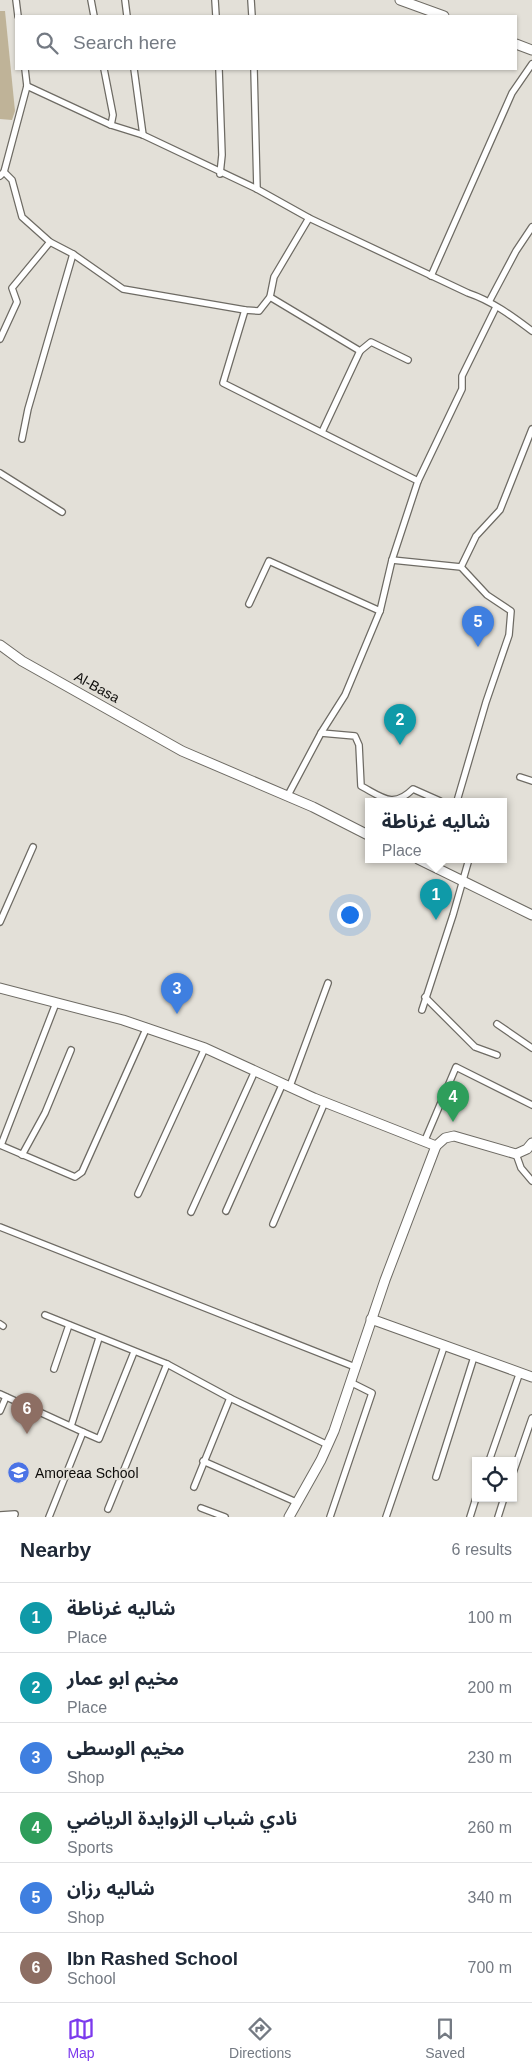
<!DOCTYPE html>
<meta charset="utf-8">
<style>
body{margin:0;font-family:Helvetica,"Noto Sans Arabic",sans-serif;background:#f6f6f7;color:#1f2937}
.controls{position:absolute;right:15px;bottom:15px;display:grid;overflow:hidden;border-radius:0px;box-shadow:0 1px 4px #0004}
.controls button{width:45px;height:45px;display:grid;place-items:center;padding:0;border:0;border-bottom:1px solid #e0e1e3;background:#fff;color:#1f2937;font:25px sans-serif}
.you{position:absolute;left:349px;top:914px;width:18px;height:18px;margin:-12px;border:4px solid #fff;border-radius:50%;background:#1a73e8;box-shadow:0 0 0 8px #1a73e833}
.badge{display:grid;place-items:center;width:32px;height:32px;border-radius:50%;background:#7c3aed;color:#fff;font-size:16px;font-weight:700}
.pin{position:absolute;translate:-50% -41px;filter:drop-shadow(0 1px 2px #0008)}
.pin::after{content:'';position:absolute;top:26px;width:18px;height:15px;background:inherit;clip-path:polygon(0 0,100% 0,50% 100%)}
.popup{position:absolute;left:365px;top:798px;width:142px;height:65px;box-sizing:border-box;display:grid;place-content:center;border-radius:0px;background:#fff;filter:drop-shadow(0 1px 4px #0005);font-size:16px;white-space:nowrap;color:#747a83}
.popup b{font-size:19px;color:#1f2937}
.popup::after{content:'';position:absolute;left:50%;top:100%;margin-left:-10px;border:10px solid transparent;border-top-color:#fff}
.list{margin:0;padding:0;list-style:none}
h2{display:flex;justify-content:space-between;align-items:center;height:65px;margin:0;padding:0 20px;font-size:21px}
h2 small{font-size:16px;font-weight:400;color:#747a83}
.list li{display:grid;grid-template-columns:32px 1fr auto;gap:15px;align-items:center;box-sizing:border-box;height:70px;padding:0 20px;border-top:1px solid #e0e1e3}
.list b{display:block;font-size:19px;white-space:nowrap}
.list p{margin:0;font-size:16px;white-space:nowrap;color:#747a83}
.list em{font-size:16px;font-style:normal;color:#747a83}
.icon{flex:none;width:28px;height:28px;fill:none;stroke:currentColor;stroke-width:2;stroke-linecap:round;stroke-linejoin:round}
.map{position:relative;flex:none;width:532px;height:1517px;overflow:hidden}
.search{position:absolute;background:#fff;box-shadow:0 1px 4px #0004;left:15px;right:15px;top:15px;height:55px;display:flex;align-items:center;gap:12px;box-sizing:border-box;padding:0 18px;border-radius:0px;color:#747a83;font-size:19px}
.sheet{height:485px;background:#fff}
nav{display:flex;justify-content:space-around;align-items:center;box-sizing:border-box;height:70px;border-top:1px solid #e0e1e3;background:#fff;font-size:14px;color:#747a83}
nav a{display:grid;justify-items:center;gap:2px}
nav .on{color:#7c3aed}
.map>svg:first-child{display:block}
</style>
<div class="map">
<svg width="532" height="1517" viewBox="0 0 532 1517">
<rect width="100%" height="100%" fill="#e3e0d8"/>
<!-- green -->
<path fill="#bfb398" d="M0,11H5L15,111L12,120L0,119Z"/>
<g fill="none" stroke-linecap="round" stroke-linejoin="round">
<defs>
<g id="street">
<path d="M16,0L18,16"/>
<path d="M91,0L94,16"/>
<path d="M125,0L127,16"/>
<path d="M215,0L216,16"/>
<path d="M251,0L252,16"/>
<path d="M104,69L113,115L111,125"/>
<path d="M134,69L143,135"/>
<path d="M219,69L222,155L220,174"/>
<path d="M254,69L257,189"/>
<path d="M27,86L111,125L143,135L257,189L309,218L468,293C492,301 512,316 532,331"/>
<path d="M4,172L12,180L22,217L50,242L73,254L123,289L245,310L259,311L270,297L274,277L309,218"/>
<path d="M0,176L4,172L27,86L25,69"/>
<path d="M431,276L512,93L532,64"/>
<path d="M270,297L360,351L371,342L408,360"/>
<path d="M490,300L516,251L532,227"/>
<path d="M245,310L223,383L418,481"/>
<path d="M0,339L17,302L12,288L50,242"/>
<path d="M322,432L360,351"/>
<path d="M22,439L28,409L73,254"/>
<path d="M0,473L62,512"/>
<path d="M392,560L461,567L487,595L511,611L509,635L486,702L457,801"/>
<path d="M461,567L476,536L500,510L532,429"/>
<path d="M249,604L269,561L380,611"/>
<path d="M321,733L355,736L359,745L361,786C382,797 393,809 413,789L440,801"/>
<path d="M520,777L532,781"/>
<path d="M287,797L321,733L345,695L380,611L392,560L418,481L462,389V376L496,307"/>
<path d="M0,922L33,847"/>
<path d="M425,997L475,1047L497,1055"/>
<path d="M422,1010L453,915L469,859"/>
<path d="M497,1024L532,1048"/>
<path d="M290,1086L328,983"/>
<path d="M425,1140L456,1067L532,1105"/>
<path d="M0,1145L75,1177L82,1172L147,1027"/>
<path d="M1,1145L56,1003"/>
<path d="M516,1154L521,1168L532,1181"/>
<path d="M22,1155L45,1113L71,1050"/>
<path d="M138,1194L205,1048"/>
<path d="M226,1211L283,1083"/>
<path d="M191,1212L255,1071"/>
<path d="M273,1224L325,1102"/>
<path d="M0,1227L355,1367"/>
<path d="M45,1315L167,1364L230,1398L328,1445"/>
<path d="M0,1324L3,1326"/>
<path d="M54,1369L69,1325"/>
<path d="M0,1394L83,1432"/>
<path d="M0,1411L6,1397"/>
<path d="M71,1426L99,1338"/>
<path d="M203,1461L296,1502"/>
<path d="M489,1461L520,1372"/>
<path d="M513,1473L532,1418"/>
<path d="M436,1477L474,1357"/>
<path d="M194,1487L230,1398"/>
<path d="M201,1508L225,1517"/>
<path d="M108,1509L167,1364"/>
<path d="M0,1515L15,1514L14,1517"/>
<path d="M49,1517L83,1432L99,1439L134,1352"/>
<path d="M330,1517L372,1393L350,1382"/>
<path d="M386,1517L444,1347"/>
<path d="M470,1517L476,1498"/>
<path d="M498,1517L504,1498"/>
</g>
<g id="secondary">
<path d="M400,0L444,16"/>
<path d="M516,44L532,50"/>
<path d="M0,645L22,661L182,751L313,807L368,835"/>
<path d="M418,859L532,915"/>
<path d="M0,988L123,1020L205,1048L314,1098L436,1146"/>
<path d="M371,1319L532,1377"/>
<path d="M289,1517L321,1460L334,1431L385,1280L436,1146L445,1138L454,1136L516,1154L527,1149L532,1143"/>
</g>
</defs>
<!-- street casing -->
<use href="#street" stroke="#6e6b64" stroke-width="8"/>
<!-- secondary casing -->
<use href="#secondary" stroke="#6e6b64" stroke-width="11"/>
<!-- street -->
<use href="#street" stroke="#fff" stroke-width="5.5"/>
<!-- secondary -->
<use href="#secondary" stroke="#fff" stroke-width="9"/>
</g>
<!-- icons -->
<defs>
<symbol id="school-disc" viewBox="-11 -11 22 22"><circle r="9.5" fill="#4a73e6" stroke="#e3e0d8"/><path d="M0-5L7-2L0 1L-7-2ZM-4 1L0 2.5L4 1V4Q0 6-4 4Z" fill="#fff"/></symbol>
</defs>
<g fill-rule="evenodd">
<use href="#school-disc" x="6" y="1460" width="25" height="25"/>
</g>
<g text-anchor="middle" stroke-width="4.5" stroke-linejoin="round" paint-order="stroke">
<!-- street labels -->
<g font-size="14" fill="#0d0c0a" stroke="#e3e0d8">
<text transform="translate(97 687) rotate(29)" y="5">Al-Basa</text>
</g>
<!-- poi labels -->
<g font-size="14" fill="#0d0c0a" stroke="#e3e0d8" text-anchor="start">
<text x="35" y="1478">Amoreaa School</text>
</g>
</g>
</svg>
<div class="controls">
<button><svg class="icon" aria-label="locate" viewBox="0 0 24 24"><circle cx="12" cy="12" r="6"/><path d="M12 2v4M12 18v4M2 12h4M18 12h4"/></svg></button>
</div>
<div class="you"></div>
<div class="pin badge" style="left:436px;top:920px;background:#0f9aa8">1</div>
<div class="popup"><b>شاليه غرناطة</b>Place</div>
<div class="pin badge" style="left:400px;top:745px;background:#0f9aa8">2</div>
<div class="pin badge" style="left:177px;top:1014px;background:#3f7fe0">3</div>
<div class="pin badge" style="left:453px;top:1122px;background:#2e9e5b">4</div>
<div class="pin badge" style="left:478px;top:647px;background:#3f7fe0">5</div>
<div class="pin badge" style="left:27px;top:1434px;background:#8d6e63">6</div>
<div class="search"><svg class="icon" aria-label="search" viewBox="0 0 24 24"><circle cx="10" cy="10" r="6"/><path d="M15 15l6 6"/></svg>Search here</div>
</div>
<section class="sheet">
<h2>Nearby<small>6 results</small></h2>
<ul class="list">
<li><span class="badge" style="background:#0f9aa8">1</span><div><b>شاليه غرناطة</b><p>Place</p></div><em>100 m</em></li>
<li><span class="badge" style="background:#0f9aa8">2</span><div><b>مخيم ابو عمار</b><p>Place</p></div><em>200 m</em></li>
<li><span class="badge" style="background:#3f7fe0">3</span><div><b>مخيم الوسطى</b><p>Shop</p></div><em>230 m</em></li>
<li><span class="badge" style="background:#2e9e5b">4</span><div><b>نادي شباب الزوايدة الرياضي</b><p>Sports</p></div><em>260 m</em></li>
<li><span class="badge" style="background:#3f7fe0">5</span><div><b>شاليه رزان</b><p>Shop</p></div><em>340 m</em></li>
<li><span class="badge" style="background:#8d6e63">6</span><div><b>Ibn Rashed School</b><p>School</p></div><em>700 m</em></li>
</ul>
</section>
<nav>
<a class="on"><svg class="icon" aria-label="map" viewBox="0 0 24 24"><path d="M3 6l6-2 6 2 6-2v14l-6 2-6-2-6 2zM9 4v14M15 6v14"/></svg>Map</a>
<a><svg class="icon" aria-label="directions" viewBox="0 0 24 24"><path d="M12 3l9 9-9 9-9-9zM9 14v-3h6M13 9l2 2-2 2"/></svg>Directions</a>
<a><svg class="icon" aria-label="saved" viewBox="0 0 24 24"><path d="M7 4h10v16l-5-4-5 4z"/></svg>Saved</a>
</nav>
